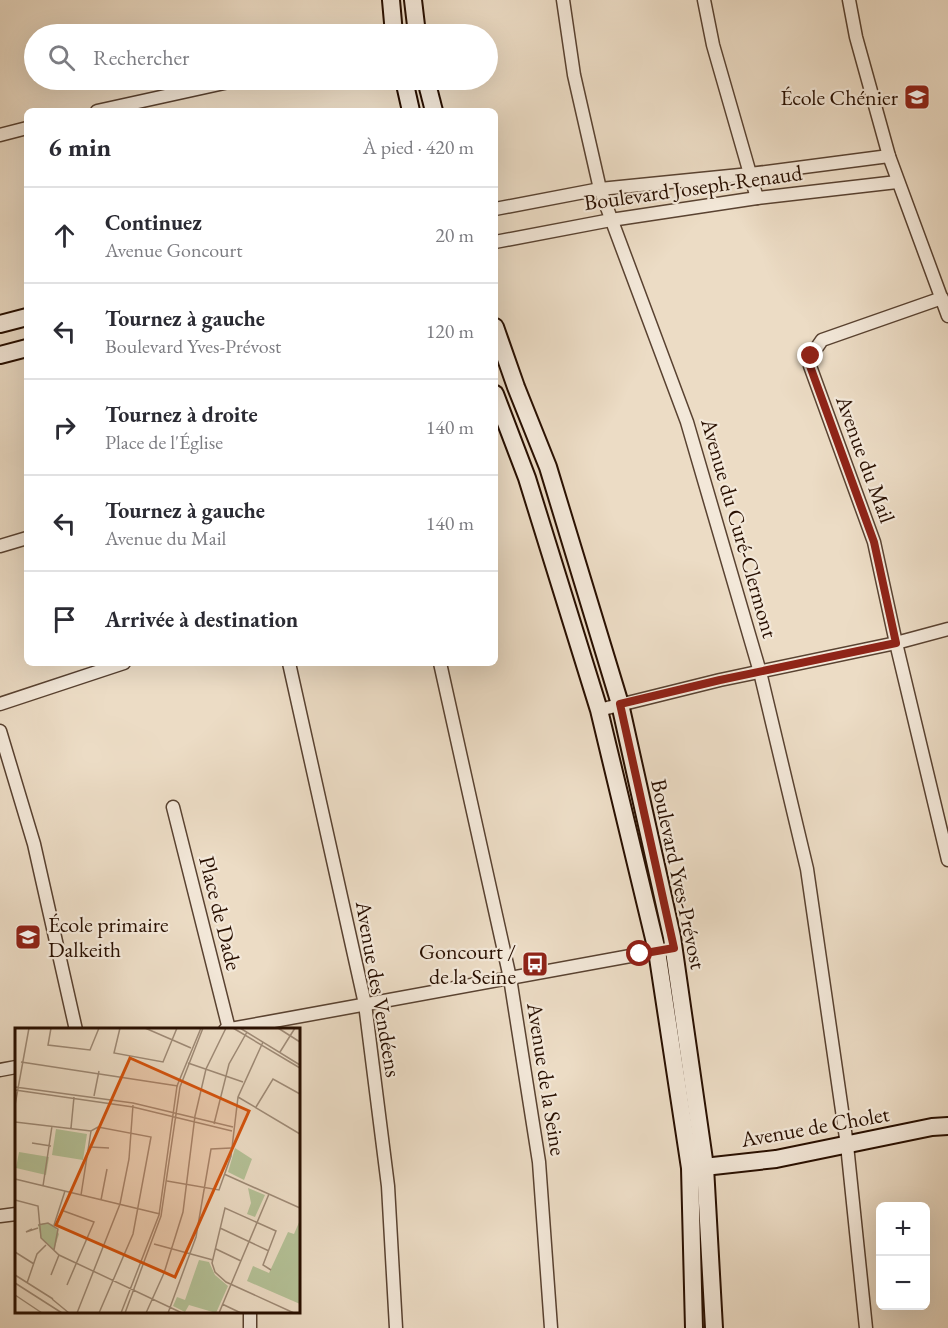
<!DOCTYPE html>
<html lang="fr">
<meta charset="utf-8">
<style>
body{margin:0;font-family:"EB Garamond",serif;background:#f2f2f3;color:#2b2b33}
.controls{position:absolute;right:18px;bottom:18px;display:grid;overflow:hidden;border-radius:9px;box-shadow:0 6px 24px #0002}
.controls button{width:54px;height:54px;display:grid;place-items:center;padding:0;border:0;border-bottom:2px solid #e1e1e2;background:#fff;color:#2b2b33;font:30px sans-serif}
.stop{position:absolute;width:18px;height:18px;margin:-14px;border:4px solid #8f2418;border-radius:50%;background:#fff}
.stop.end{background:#8f2418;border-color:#fff;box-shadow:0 2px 6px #0008}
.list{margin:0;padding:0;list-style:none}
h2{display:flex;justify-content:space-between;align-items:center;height:78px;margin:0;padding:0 24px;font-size:26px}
h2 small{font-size:20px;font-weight:400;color:#7c7c81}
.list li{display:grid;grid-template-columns:39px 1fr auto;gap:18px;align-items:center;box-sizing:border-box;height:96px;padding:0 24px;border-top:2px solid #e1e1e2}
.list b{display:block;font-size:22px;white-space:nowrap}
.list p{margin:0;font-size:20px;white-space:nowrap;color:#7c7c81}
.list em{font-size:20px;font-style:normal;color:#7c7c81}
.icon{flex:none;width:33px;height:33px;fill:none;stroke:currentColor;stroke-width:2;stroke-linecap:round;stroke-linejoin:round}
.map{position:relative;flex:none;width:948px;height:1328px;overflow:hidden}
.search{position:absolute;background:#fff;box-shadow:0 6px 24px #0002;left:24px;top:24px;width:474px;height:66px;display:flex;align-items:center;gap:15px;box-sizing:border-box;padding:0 21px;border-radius:33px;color:#7c7c81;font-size:22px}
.panel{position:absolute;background:#fff;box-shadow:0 6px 24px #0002;left:24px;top:108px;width:474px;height:558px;border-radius:9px}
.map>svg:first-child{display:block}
</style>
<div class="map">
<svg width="948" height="1328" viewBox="0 0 948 1328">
<rect width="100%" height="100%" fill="#ecdcc5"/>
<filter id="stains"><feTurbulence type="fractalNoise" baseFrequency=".00333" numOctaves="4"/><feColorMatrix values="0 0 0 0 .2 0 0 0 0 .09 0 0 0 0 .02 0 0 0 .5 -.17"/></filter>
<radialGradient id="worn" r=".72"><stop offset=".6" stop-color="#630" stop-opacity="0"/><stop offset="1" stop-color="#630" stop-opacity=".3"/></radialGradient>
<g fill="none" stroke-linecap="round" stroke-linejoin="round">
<defs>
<g id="street">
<path d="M563,0L574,75L600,189L687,422L760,672L807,869L847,1145L866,1328"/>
<path d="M704,0L713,45L757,198"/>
<path d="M849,0L856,37L889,156L948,316"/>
<path d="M97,111L238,80"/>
<path d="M0,135L27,128"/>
<path d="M495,209L600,189L750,174L889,156"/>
<path d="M495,242L611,220L757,198L897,182"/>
<path d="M942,298L822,340L811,356L810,366L874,542L896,643L948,860"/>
<path d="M0,546L27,538"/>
<path d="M289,663L365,1004L388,1186L396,1328"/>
<path d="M440,663L510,978L539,1162L551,1328"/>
<path d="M0,704L124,663"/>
<path d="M599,710L720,680L896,643L948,629"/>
<path d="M0,731L34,844L76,1030"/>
<path d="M173,807L229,1029"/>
<path d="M225,1030L674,948"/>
<path d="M0,1070L16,1067"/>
<path d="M0,1216L16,1214"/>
<path d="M250,1312V1328"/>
</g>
<g id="secondary">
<path d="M391,0L394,34"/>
<path d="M413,0L417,34"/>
<path d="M404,80L411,111"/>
<path d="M426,80L434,111"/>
<path d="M0,324L27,317"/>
<path d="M495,327L516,387L548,467L620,704L672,937L705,1167L714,1328"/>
<path d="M0,355L27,348"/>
<path d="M495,394L527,478L599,710L657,951L690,1168L694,1328"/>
<path d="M695,1168L776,1159L932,1127L948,1126"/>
</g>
</defs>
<!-- street casing -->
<use href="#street" stroke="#594231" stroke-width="15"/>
<!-- secondary casing -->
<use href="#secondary" stroke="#280f00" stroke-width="20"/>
<!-- street -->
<use href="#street" stroke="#f3e8d9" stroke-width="12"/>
<!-- secondary -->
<use href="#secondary" stroke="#f3e8d9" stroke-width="16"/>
</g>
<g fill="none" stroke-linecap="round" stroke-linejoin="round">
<!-- route -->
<path stroke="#8f2418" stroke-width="8" d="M640,954L674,948L620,704L720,680L896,643L874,542L810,366L811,356"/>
</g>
<!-- icons -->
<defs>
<symbol id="school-square" viewBox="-11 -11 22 22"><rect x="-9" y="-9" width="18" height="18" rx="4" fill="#8f2418" stroke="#f3e8d9"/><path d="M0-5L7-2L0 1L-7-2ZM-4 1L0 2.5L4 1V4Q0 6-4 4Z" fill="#fff"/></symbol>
<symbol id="bus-square" viewBox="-11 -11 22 22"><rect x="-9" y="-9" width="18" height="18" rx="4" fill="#8f2418" stroke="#f3e8d9"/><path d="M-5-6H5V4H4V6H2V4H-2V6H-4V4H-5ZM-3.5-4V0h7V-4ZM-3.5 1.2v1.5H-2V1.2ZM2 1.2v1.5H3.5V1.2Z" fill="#fff"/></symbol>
</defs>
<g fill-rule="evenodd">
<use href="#school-square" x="902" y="82" width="30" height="30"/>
<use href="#school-square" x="13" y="922" width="30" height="30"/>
<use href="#bus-square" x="520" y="949" width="30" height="30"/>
</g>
<g text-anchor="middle" stroke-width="4.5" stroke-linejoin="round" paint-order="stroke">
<!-- poi labels -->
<g font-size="22" fill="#280f00" stroke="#f3e8d9" text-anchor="end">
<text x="898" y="105">École Chénier</text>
<text x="48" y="932" text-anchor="start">École primaire<tspan x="48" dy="25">Dalkeith</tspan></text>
<text x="516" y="959">Goncourt /<tspan x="516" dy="25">de la Seine</tspan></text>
</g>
<!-- street labels -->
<g font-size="22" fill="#280f00" stroke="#f3e8d9">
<text transform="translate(693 187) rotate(-8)" y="8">Boulevard Joseph-Renaud</text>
<text transform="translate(866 459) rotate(70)" y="8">Avenue du Mail</text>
<text transform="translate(740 528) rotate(74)" y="8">Avenue du Curé-Clermont</text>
<text transform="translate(679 874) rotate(78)" y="8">Boulevard Yves-Prévost</text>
<text transform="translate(221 913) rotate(76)" y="8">Place de Dade</text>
<text transform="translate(379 989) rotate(80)" y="8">Avenue des Vendéens</text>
<text transform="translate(547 1079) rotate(81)" y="8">Avenue de la Seine</text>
<text transform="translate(815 1126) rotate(-10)" y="8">Avenue de Cholet</text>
</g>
</g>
<!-- overview -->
<g transform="translate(15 1028)">
<rect width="285" height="285" fill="#ecdcc5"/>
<path d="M41,101L72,106L68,132L37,127ZM220,120L237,131L229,152L213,144ZM4,124L34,129L31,147L1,140ZM233,160L250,167L240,189L232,186L236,175ZM285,192V276L232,253L238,238L254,245L273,204L279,206ZM29,195L39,197L44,206L39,222L26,210L23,197ZM184,232L194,234L200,247L213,258L201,285L174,277L170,284L158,278L162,269L170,272Z" fill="#b4c197"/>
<path fill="none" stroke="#9e8a76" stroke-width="1.5" d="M36,0L33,17L75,22L84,0M105,0L99,25L148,34L162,0M130,0L176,20M218,0L285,40M225,0L285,37M263,0L285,14M265,24L280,0M6,34L163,58M173,35L228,54M0,59L118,75L218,99M0,62L118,79L217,103M79,68L84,43M223,69L285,106M0,77L14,0M241,79L258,51L285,66M0,94L76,103L83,99L136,109L118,206L84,285M199,96L214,36L232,4M56,100L59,69M17,115L36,118M75,119L94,120M209,146L285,180M0,151L145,186M152,153L204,162L216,128L223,69L248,14M28,158L37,98M66,167L76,103M0,172L23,178L26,210L44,227L167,285M86,172L92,141M46,182L79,194L52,257M23,197L33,195L43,201L39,222M39,197L50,163M205,200L254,223M17,201L11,204L23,200M139,216L198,232M201,221L226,233M0,224L19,236M256,242L248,237L261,203L210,180L197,235L200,244L211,254L279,285M0,247L38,271M36,247L44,227M0,255L47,285M12,255L22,226L31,217M0,267L27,285M37,271L54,285M207,276L226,285M62,285L105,176L114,131L118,77M106,285L144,187L162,58L186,0M110,285L146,188L165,59L188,0M131,285L149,245L168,184L180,88L191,41L211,0M153,285L181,209L196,121L216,120M204,285L254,166"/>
<path fill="#d5520b" fill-opacity="0.15" stroke="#d5520b" stroke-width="3" d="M115,30L234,83L160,249L41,197Z"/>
<rect width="285" height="285" fill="none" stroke="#280f00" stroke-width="3"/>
</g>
<rect width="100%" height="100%" filter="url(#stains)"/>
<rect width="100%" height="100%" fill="url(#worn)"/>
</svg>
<div class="controls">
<button>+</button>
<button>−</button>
</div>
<div class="stop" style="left:640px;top:954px"></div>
<div class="stop end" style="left:811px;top:356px"></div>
<div class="search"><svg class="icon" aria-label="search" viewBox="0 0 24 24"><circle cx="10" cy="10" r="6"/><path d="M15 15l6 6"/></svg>Rechercher</div>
<section class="panel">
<h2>6 min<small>À pied · 420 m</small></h2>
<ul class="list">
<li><svg class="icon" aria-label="ahead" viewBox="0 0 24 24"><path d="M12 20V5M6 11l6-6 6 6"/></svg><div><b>Continuez</b><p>Avenue Goncourt</p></div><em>20 m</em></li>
<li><svg class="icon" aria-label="left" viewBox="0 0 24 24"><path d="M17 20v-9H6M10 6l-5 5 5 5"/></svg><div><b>Tournez à gauche</b><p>Boulevard Yves-Prévost</p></div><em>120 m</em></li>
<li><svg class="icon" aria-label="right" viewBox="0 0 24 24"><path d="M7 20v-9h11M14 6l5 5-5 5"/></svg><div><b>Tournez à droite</b><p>Place de l'Église</p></div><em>140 m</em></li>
<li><svg class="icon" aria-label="left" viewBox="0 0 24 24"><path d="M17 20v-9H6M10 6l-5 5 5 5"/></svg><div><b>Tournez à gauche</b><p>Avenue du Mail</p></div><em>140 m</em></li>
<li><svg class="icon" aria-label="arrive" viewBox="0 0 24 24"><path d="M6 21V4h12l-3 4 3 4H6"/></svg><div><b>Arrivée à destination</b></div></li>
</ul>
</section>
</div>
